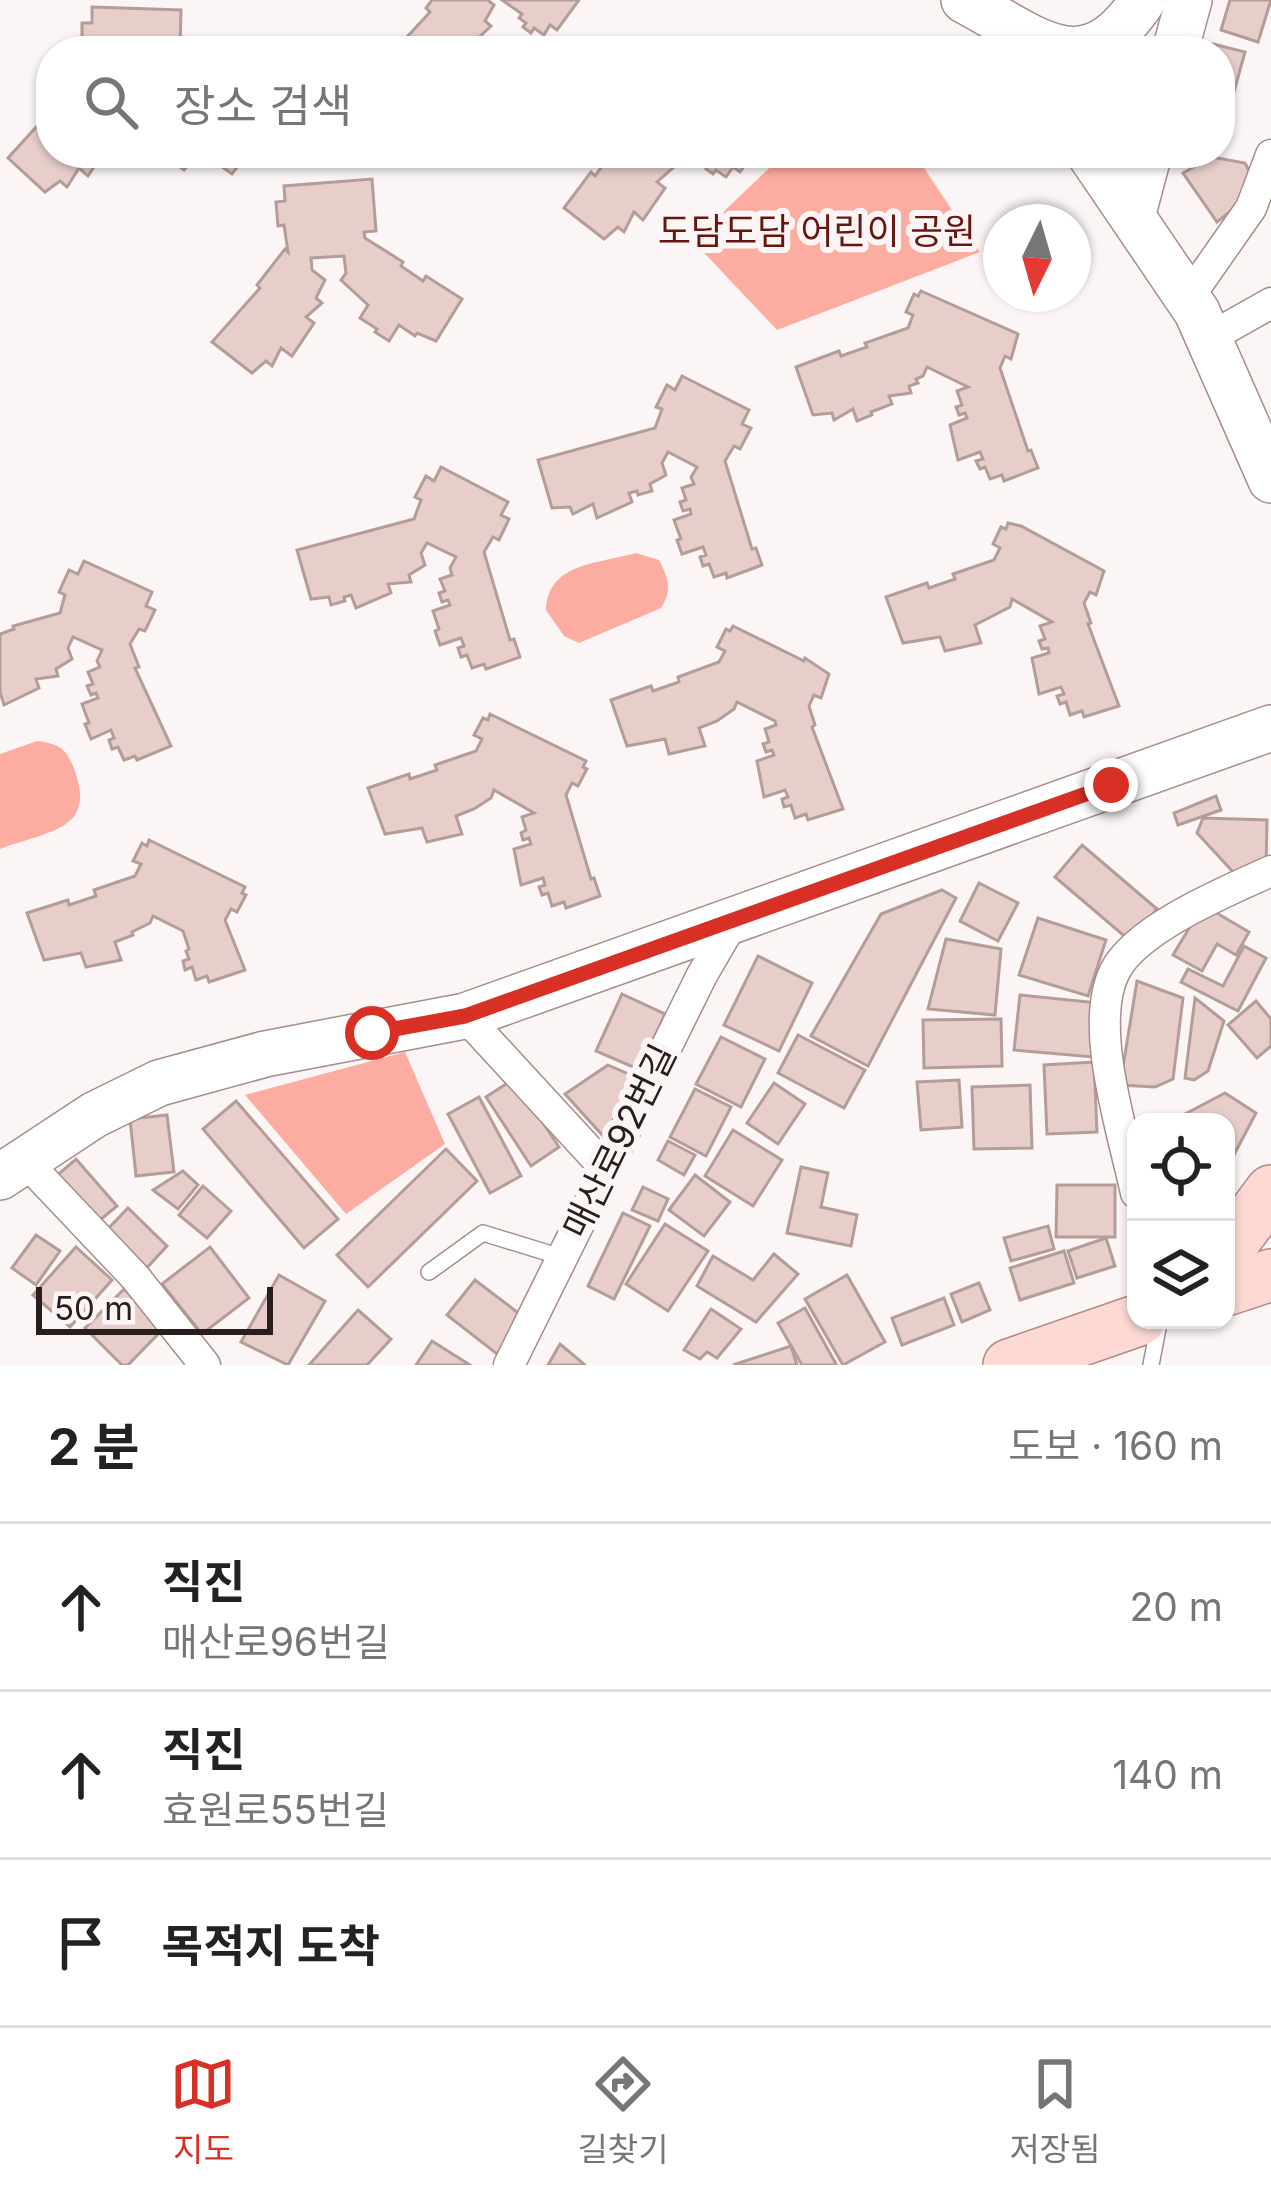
<!DOCTYPE html>
<html lang="ko">
<meta charset="utf-8">
<style>
body{margin:0;font-family:Inter,"Noto Sans KR",sans-serif;background:#f2f2f2;color:#222}
.controls{position:absolute;right:36px;bottom:36px;display:grid;overflow:hidden;border-radius:24px;box-shadow:0 3px 9px #0004}
.controls button{width:108px;height:108px;display:grid;place-items:center;padding:0;border:0;border-bottom:3px solid #e0e0e0;background:#fff;color:#222;font:60px sans-serif}
.compass{position:absolute;left:983px;top:204px;width:108px;height:108px;border-radius:50%;background:#fff;box-shadow:0 3px 9px #0004;rotate:185deg}
.scale{position:absolute;left:36px;bottom:30px;width:237px;box-sizing:border-box;padding-left:12px;border:6px solid #271e1d;border-top:0;font-size:33px;line-height:42px;white-space:nowrap;color:#271e1d;-webkit-text-stroke:9px #fbf6f5;paint-order:stroke}
.stop{position:absolute;width:36px;height:36px;margin:-27px;border:9px solid #d93025;border-radius:50%;background:#fff}
.stop.end{background:#d93025;border-color:#fff;box-shadow:0 3px 12px #0008}
.list{margin:0;padding:0;list-style:none}
h2{display:flex;justify-content:space-between;align-items:center;height:156px;margin:0;padding:0 48px;font-size:51px}
h2 small{font-size:39px;font-weight:400;color:#767676}
.list li{display:grid;grid-template-columns:78px 1fr auto;gap:36px;align-items:center;box-sizing:border-box;height:168px;padding:0 48px;border-top:3px solid #e0e0e0}
.list b{display:block;font-size:45px;white-space:nowrap}
.list p{margin:0;font-size:39px;white-space:nowrap;color:#767676}
.list em{font-size:39px;font-style:normal;color:#767676}
.icon{flex:none;width:66px;height:66px;fill:none;stroke:currentColor;stroke-width:2;stroke-linecap:round;stroke-linejoin:round}
.map{position:relative;flex:none;width:1271px;height:1365px;overflow:hidden}
.search{position:absolute;background:#fff;box-shadow:0 3px 9px #0004;left:36px;right:36px;top:36px;height:132px;display:flex;align-items:center;gap:30px;box-sizing:border-box;padding:0 42px;border-radius:48px;color:#767676;font-size:45px}
.sheet{height:660px;background:#fff}
nav{display:flex;justify-content:space-around;align-items:center;box-sizing:border-box;height:168px;border-top:3px solid #e0e0e0;background:#fff;font-size:33px;color:#767676}
nav a{display:grid;justify-items:center;gap:6px}
nav .on{color:#d93025}
.map>svg:first-child{display:block}
</style>
<div class="map">
<svg width="1271" height="1365" viewBox="0 0 1271 1365">
<rect width="100%" height="100%" fill="#fbf6f5"/>
<!-- green -->
<g fill="#fdaca1">
<path d="M785,153H914L980,252L777,330L693,241Z"/>
<path d="M636,553L659,560C668,578 673,590 661,608L579,643L564,636L546,610C548,563 597,564 636,553Z"/>
<path d="M37,741C58,744 65,747 73,766C99,831 49,830 0,849V754Z"/>
<path d="M405,1052L445,1144L346,1214L245,1095Z"/>
</g>
<!-- building -->
<g fill="#e7cecb" stroke="#b49c99" stroke-width="3">
<path d="M432,0H488L494,5L485,21L491,26L475,41L483,47L480,51H394L430,12L426,8Z"/>
<path d="M502,0H579L557,30L550,25L544,35L534,28L531,33L523,27L526,23L519,18L522,14Z"/>
<path d="M1230,0H1271L1258,42L1221,30Z"/>
<path d="M92,7L181,10L180,51H89V47H82V23H92Z"/>
<path d="M1213,44L1245,52L1230,106L1220,103V51H1211Z"/>
<path d="M51,118V153H103L88,176L79,168L67,187L60,181L45,192L8,158L39,124L42,127Z"/>
<path d="M170,153H248L232,174L214,161L210,166L196,155L184,170L172,161L175,157Z"/>
<path d="M612,153H672L668,163L674,167L657,182L665,188L643,220L634,212L624,232L618,227L604,239L564,208L591,172L595,176Z"/>
<path d="M701,153H753L740,172L733,167L726,177L716,170L713,174L706,169L709,164L701,159L704,155Z"/>
<path d="M1212,157L1245,163L1258,189L1217,222L1183,173Z"/>
<path d="M372,179L376,231L364,232L365,238L403,262L401,266L423,281L426,276L462,299L436,341L417,333L415,336L399,325L389,341L375,332L377,329L360,318L368,305L341,280L346,273L344,256L311,258L312,270L325,280L316,298L322,303L306,317L314,323L292,356L281,348L272,366L266,361L252,373L212,342L260,288L257,285L285,249L288,252L284,225L278,226L276,202L285,201L284,186Z"/>
<path d="M921,291L1018,334L1011,359L1005,356L1000,368L1028,451L1031,450L1038,468L1004,481L1002,475L990,479L985,467L980,469L976,461L983,459L980,452L958,460L950,425L967,418L965,413L959,415L956,407L962,405L957,391L968,387L927,367L923,376L916,379L918,383L909,386L911,393L889,396L892,404L871,412L872,415L857,421L853,409L834,420L832,413L813,415L796,367L839,351L841,356L867,347L865,343L908,328L913,315L906,312L914,294L918,296Z"/>
<path d="M682,376L749,410L742,424L751,428L740,449L734,446L725,461L752,549L756,548L762,565L727,578L726,573L714,577L709,564L703,566L700,557L706,555L703,547L682,554L677,540L681,539L674,520L691,514L690,509L683,511L680,502L686,500L682,488L694,484L691,477L697,467L668,452L662,463L666,475L650,484L652,491L638,495L637,491L629,493L632,502L597,518L593,504L573,514L570,507L552,508L538,460L655,428L662,409L656,407L667,385L675,390Z"/>
<path d="M441,467L508,502L501,515L509,519L499,540L493,537L484,552L510,640L514,639L520,657L486,669L484,664L472,668L467,655L461,657L458,648L464,646L461,638L440,645L435,631L439,629L433,611L450,605L448,600L442,602L439,593L445,591L440,579L452,575L450,568L456,557L427,543L421,553L425,565L409,575L411,582L388,584L391,593L356,608L351,595L344,597L345,601L331,605L329,597L311,599L297,550L414,519L421,500L415,497L426,476L434,481Z"/>
<path d="M1008,523L1021,526L1104,571L1096,595L1090,592L1084,603L1091,623L1088,624L1119,706L1084,717L1082,711L1070,715L1066,702L1060,704L1057,696L1064,694L1061,687L1039,694L1032,658L1049,653L1048,648L1042,649L1039,641L1045,639L1040,626L1052,622L1012,599L1010,607L975,625L981,643L945,651L940,637L903,643L886,597L927,583L929,588L955,579L953,574L994,560L1000,548L993,544L1001,527L1006,529Z"/>
<path d="M84,561L152,592L146,606L155,610L145,631L139,629L130,644L139,667L135,668L171,746L137,760L135,756L124,760L118,747L112,749L109,740L114,738L111,730L91,739L85,724L89,723L82,704L98,698L96,693L91,695L87,686L93,684L88,672L100,667L97,661L102,650L73,637L68,648L72,659L56,669L58,676L36,679L39,688L4,705L0,692V634L14,629L13,626L60,613L65,595L59,592L69,570L78,574Z"/>
<path d="M733,626L804,661L805,658L829,674L821,698L814,695L809,706L815,725L812,727L843,809L808,820L806,814L795,818L791,805L784,807L782,799L788,797L785,790L764,797L757,761L774,755L772,750L766,752L763,744L769,742L765,729L776,725L775,721L737,702L734,709L717,721L699,728L705,746L669,754L665,739L627,746L611,700L651,686L653,691L679,682L678,677L719,662L725,651L717,647L726,629L730,631Z"/>
<path d="M490,714L586,761L583,767L587,769L578,786L572,783L566,795L591,879L594,878L600,896L566,908L564,902L552,906L548,893L542,895L539,887L545,885L543,878L521,885L514,849L531,844L529,838L523,840L521,833L526,830L522,817L534,813L494,790L491,798L474,809L456,816L462,834L427,842L422,828L385,834L368,788L409,774L410,779L437,770L435,765L476,751L482,739L474,735L483,718L488,720Z"/>
<path d="M1216,796L1221,810L1178,825L1174,813Z"/>
<path d="M1203,818L1267,820L1266,870L1234,873L1197,833Z"/>
<path d="M149,840L245,887L242,893L246,895L237,912L231,909L225,920L245,970L209,982L207,976L196,980L192,967L185,970L183,961L189,959L186,951L189,949L183,931L153,916L150,923L132,932L133,935L115,942L121,960L86,967L81,953L44,960L27,913L68,900L69,905L96,896L94,890L135,876L141,864L133,861L142,843L147,846Z"/>
<path d="M1082,845L1157,909L1130,941L1055,877Z"/>
<path d="M979,883L1018,903L998,941L960,921Z"/>
<path d="M942,890L956,898L868,1066L811,1036L881,914Z"/>
<path d="M1203,905L1249,932L1236,955L1217,944L1202,971L1173,955Z"/>
<path d="M1038,918L1106,940L1088,996L1019,975Z"/>
<path d="M946,939L1001,949L995,1015L928,1009Z"/>
<path d="M1244,946L1266,958L1238,1011L1181,982L1188,969L1223,986Z"/>
<path d="M758,956L812,983L779,1051L724,1025Z"/>
<path d="M1137,981L1183,998L1173,1079L1155,1087L1120,1085Z"/>
<path d="M622,994L665,1014L640,1070L596,1051Z"/>
<path d="M1020,995L1099,1003L1093,1057L1014,1050Z"/>
<path d="M1195,998L1224,1021L1208,1071L1194,1080L1185,1078Z"/>
<path d="M1256,1001L1271,1019V1046L1257,1058L1228,1025Z"/>
<path d="M1001,1019L1002,1066L924,1068L923,1020Z"/>
<path d="M798,1035L865,1070L844,1108L778,1073Z"/>
<path d="M721,1037L765,1059L741,1107L696,1084Z"/>
<path d="M1094,1062L1097,1132L1047,1134L1044,1065Z"/>
<path d="M608,1065L633,1076L605,1138L565,1094Z"/>
<path d="M514,1079L559,1147L531,1166L486,1097Z"/>
<path d="M959,1080L962,1127L921,1130L917,1082Z"/>
<path d="M774,1083L805,1104L778,1144L747,1123Z"/>
<path d="M1030,1085L1032,1148L974,1149L972,1087Z"/>
<path d="M695,1089L731,1107L706,1156L670,1137Z"/>
<path d="M1225,1093L1256,1113L1226,1170V1122H1181L1185,1114Z"/>
<path d="M479,1097L521,1176L490,1193L448,1114Z"/>
<path d="M236,1101L338,1219L304,1248L203,1129Z"/>
<path d="M167,1115L174,1172L136,1176L130,1119Z"/>
<path d="M733,1130L782,1160L753,1206L705,1176Z"/>
<path d="M668,1141L695,1155L684,1175L658,1160Z"/>
<path d="M446,1149L477,1181L368,1287L337,1255Z"/>
<path d="M76,1159L117,1206L93,1226L53,1179Z"/>
<path d="M801,1167L828,1173L821,1207L857,1215L851,1246L787,1233Z"/>
<path d="M183,1171L198,1185L178,1209L153,1190Z"/>
<path d="M695,1175L730,1202L704,1236L669,1210Z"/>
<path d="M1057,1185H1115V1237H1056Z"/>
<path d="M203,1186L231,1211L207,1238L179,1215Z"/>
<path d="M643,1187L668,1199L658,1221L632,1210Z"/>
<path d="M128,1208L167,1246L143,1272L103,1234Z"/>
<path d="M623,1213L650,1226L614,1299L588,1286Z"/>
<path d="M665,1224L708,1251L668,1311L626,1284Z"/>
<path d="M1048,1226L1054,1249L1011,1261L1004,1238Z"/>
<path d="M36,1235L60,1251L36,1285L12,1268Z"/>
<path d="M1106,1238L1115,1266L1077,1278L1068,1251Z"/>
<path d="M76,1247L112,1280L70,1327L33,1295Z"/>
<path d="M210,1247L249,1298L202,1334L162,1284Z"/>
<path d="M1064,1251L1074,1283L1020,1300L1010,1268Z"/>
<path d="M774,1254L798,1274L756,1322L697,1286L713,1256L753,1280Z"/>
<path d="M279,1275L325,1301L288,1365L241,1342Z"/>
<path d="M847,1275L885,1342L843,1365L805,1299Z"/>
<path d="M475,1280L525,1318L497,1354L447,1315Z"/>
<path d="M979,1283L990,1310L962,1322L951,1294Z"/>
<path d="M124,1289L164,1328L128,1365H122L85,1328Z"/>
<path d="M944,1298L954,1325L902,1345L892,1318Z"/>
<path d="M805,1308L836,1364L835,1365H802L778,1323Z"/>
<path d="M711,1309L741,1329L717,1358L707,1352L700,1359L684,1350Z"/>
<path d="M358,1310L391,1339L367,1365H309Z"/>
<path d="M432,1341L470,1365H416Z"/>
<path d="M560,1344L585,1365H548Z"/>
<path d="M791,1346L797,1365H733Z"/>
</g>
<g fill="none" stroke-linecap="round" stroke-linejoin="round">
<defs>
<g id="lane">
<path d="M429,1272L483,1233L561,1257"/>
<path d="M1151,1365L1159,1323"/>
</g>
<g id="street">
<path d="M1188,298L1251,208L1271,155"/>
<path d="M1209,338L1271,303"/>
<path d="M465,1016L605,1168"/>
<path d="M26,1162L135,1277L205,1365"/>
<path d="M1136,1193C1124,1135 1087,1026 1115,971C1137,928 1227,891 1271,871"/>
<path d="M509,1365L702,975L734,920"/>
</g>
<g id="secondary">
<path d="M964,0C1036,38 1084,89 1143,0"/>
<path d="M1175,51L1189,0"/>
<path d="M1089,153L1197,312L1271,480"/>
<path d="M1133,213L1149,153"/>
<path d="M0,1177L94,1115L159,1083L265,1054L465,1016L1271,728"/>
</g>
<g id="primary">
<path d="M1226,1252L1271,1191"/>
<path d="M1226,1290L1271,1275"/>
<path d="M1009,1365L1139,1320"/>
</g>
</defs>
<!-- lane casing -->
<use href="#lane" stroke="#a58e8b" stroke-width="18"/>
<!-- street casing -->
<use href="#street" stroke="#a58e8b" stroke-width="33"/>
<!-- secondary casing -->
<use href="#secondary" stroke="#a58e8b" stroke-width="48"/>
<!-- primary casing -->
<use href="#primary" stroke="#b18782" stroke-width="54"/>
<!-- lane -->
<use href="#lane" stroke="#fff" stroke-width="15"/>
<!-- street -->
<use href="#street" stroke="#fff" stroke-width="30"/>
<!-- secondary -->
<use href="#secondary" stroke="#fff" stroke-width="45"/>
<!-- primary -->
<use href="#primary" stroke="#fdd9d4" stroke-width="51"/>
</g>
<g fill="none" stroke-linecap="round" stroke-linejoin="round">
<!-- route -->
<path stroke="#d93025" stroke-width="15" d="M372,1033L465,1016L1111,785"/>
</g>
<g text-anchor="middle" stroke-width="12" stroke-linejoin="round" paint-order="stroke">
<!-- park labels -->
<g font-size="36" fill="#681511" stroke="#fbf6f5">
<text x="817" y="244">도담도담 어린이 공원</text>
</g>
<!-- street labels -->
<g font-size="36" fill="#271e1d" stroke="#fbf6f5">
<text transform="translate(619 1141) rotate(-64)" y="13">매산로92번길</text>
</g>
</g>
</svg>
<div class="controls">
<button><svg class="icon" aria-label="locate" viewBox="0 0 24 24"><circle cx="12" cy="12" r="6"/><path d="M12 2v4M12 18v4M2 12h4M18 12h4"/></svg></button>
<button><svg class="icon" aria-label="layers" viewBox="0 0 24 24"><path d="M12 4l9 5-9 5-9-5zM3 14l9 5 9-5"/></svg></button>
</div>
<svg class="compass" viewBox="-18 -18 36 36"><path d="M0-13l5 13h-10z" fill="#e53935"/><path d="M0 13l5-13h-10z" fill="#767676"/></svg>
<div class="scale">50 m</div>
<div class="stop" style="left:372px;top:1033px"></div>
<div class="stop end" style="left:1111px;top:785px"></div>
<div class="search"><svg class="icon" aria-label="search" viewBox="0 0 24 24"><circle cx="10" cy="10" r="6"/><path d="M15 15l6 6"/></svg>장소 검색</div>
</div>
<section class="sheet">
<h2>2 분<small>도보 · 160 m</small></h2>
<ul class="list">
<li><svg class="icon" aria-label="ahead" viewBox="0 0 24 24"><path d="M12 20V5M6 11l6-6 6 6"/></svg><div><b>직진</b><p>매산로96번길</p></div><em>20 m</em></li>
<li><svg class="icon" aria-label="ahead" viewBox="0 0 24 24"><path d="M12 20V5M6 11l6-6 6 6"/></svg><div><b>직진</b><p>효원로55번길</p></div><em>140 m</em></li>
<li><svg class="icon" aria-label="arrive" viewBox="0 0 24 24"><path d="M6 21V4h12l-3 4 3 4H6"/></svg><div><b>목적지 도착</b></div></li>
</ul>
</section>
<nav>
<a class="on"><svg class="icon" aria-label="map" viewBox="0 0 24 24"><path d="M3 6l6-2 6 2 6-2v14l-6 2-6-2-6 2zM9 4v14M15 6v14"/></svg>지도</a>
<a><svg class="icon" aria-label="directions" viewBox="0 0 24 24"><path d="M12 3l9 9-9 9-9-9zM9 14v-3h6M13 9l2 2-2 2"/></svg>길찾기</a>
<a><svg class="icon" aria-label="saved" viewBox="0 0 24 24"><path d="M7 4h10v16l-5-4-5 4z"/></svg>저장됨</a>
</nav>
